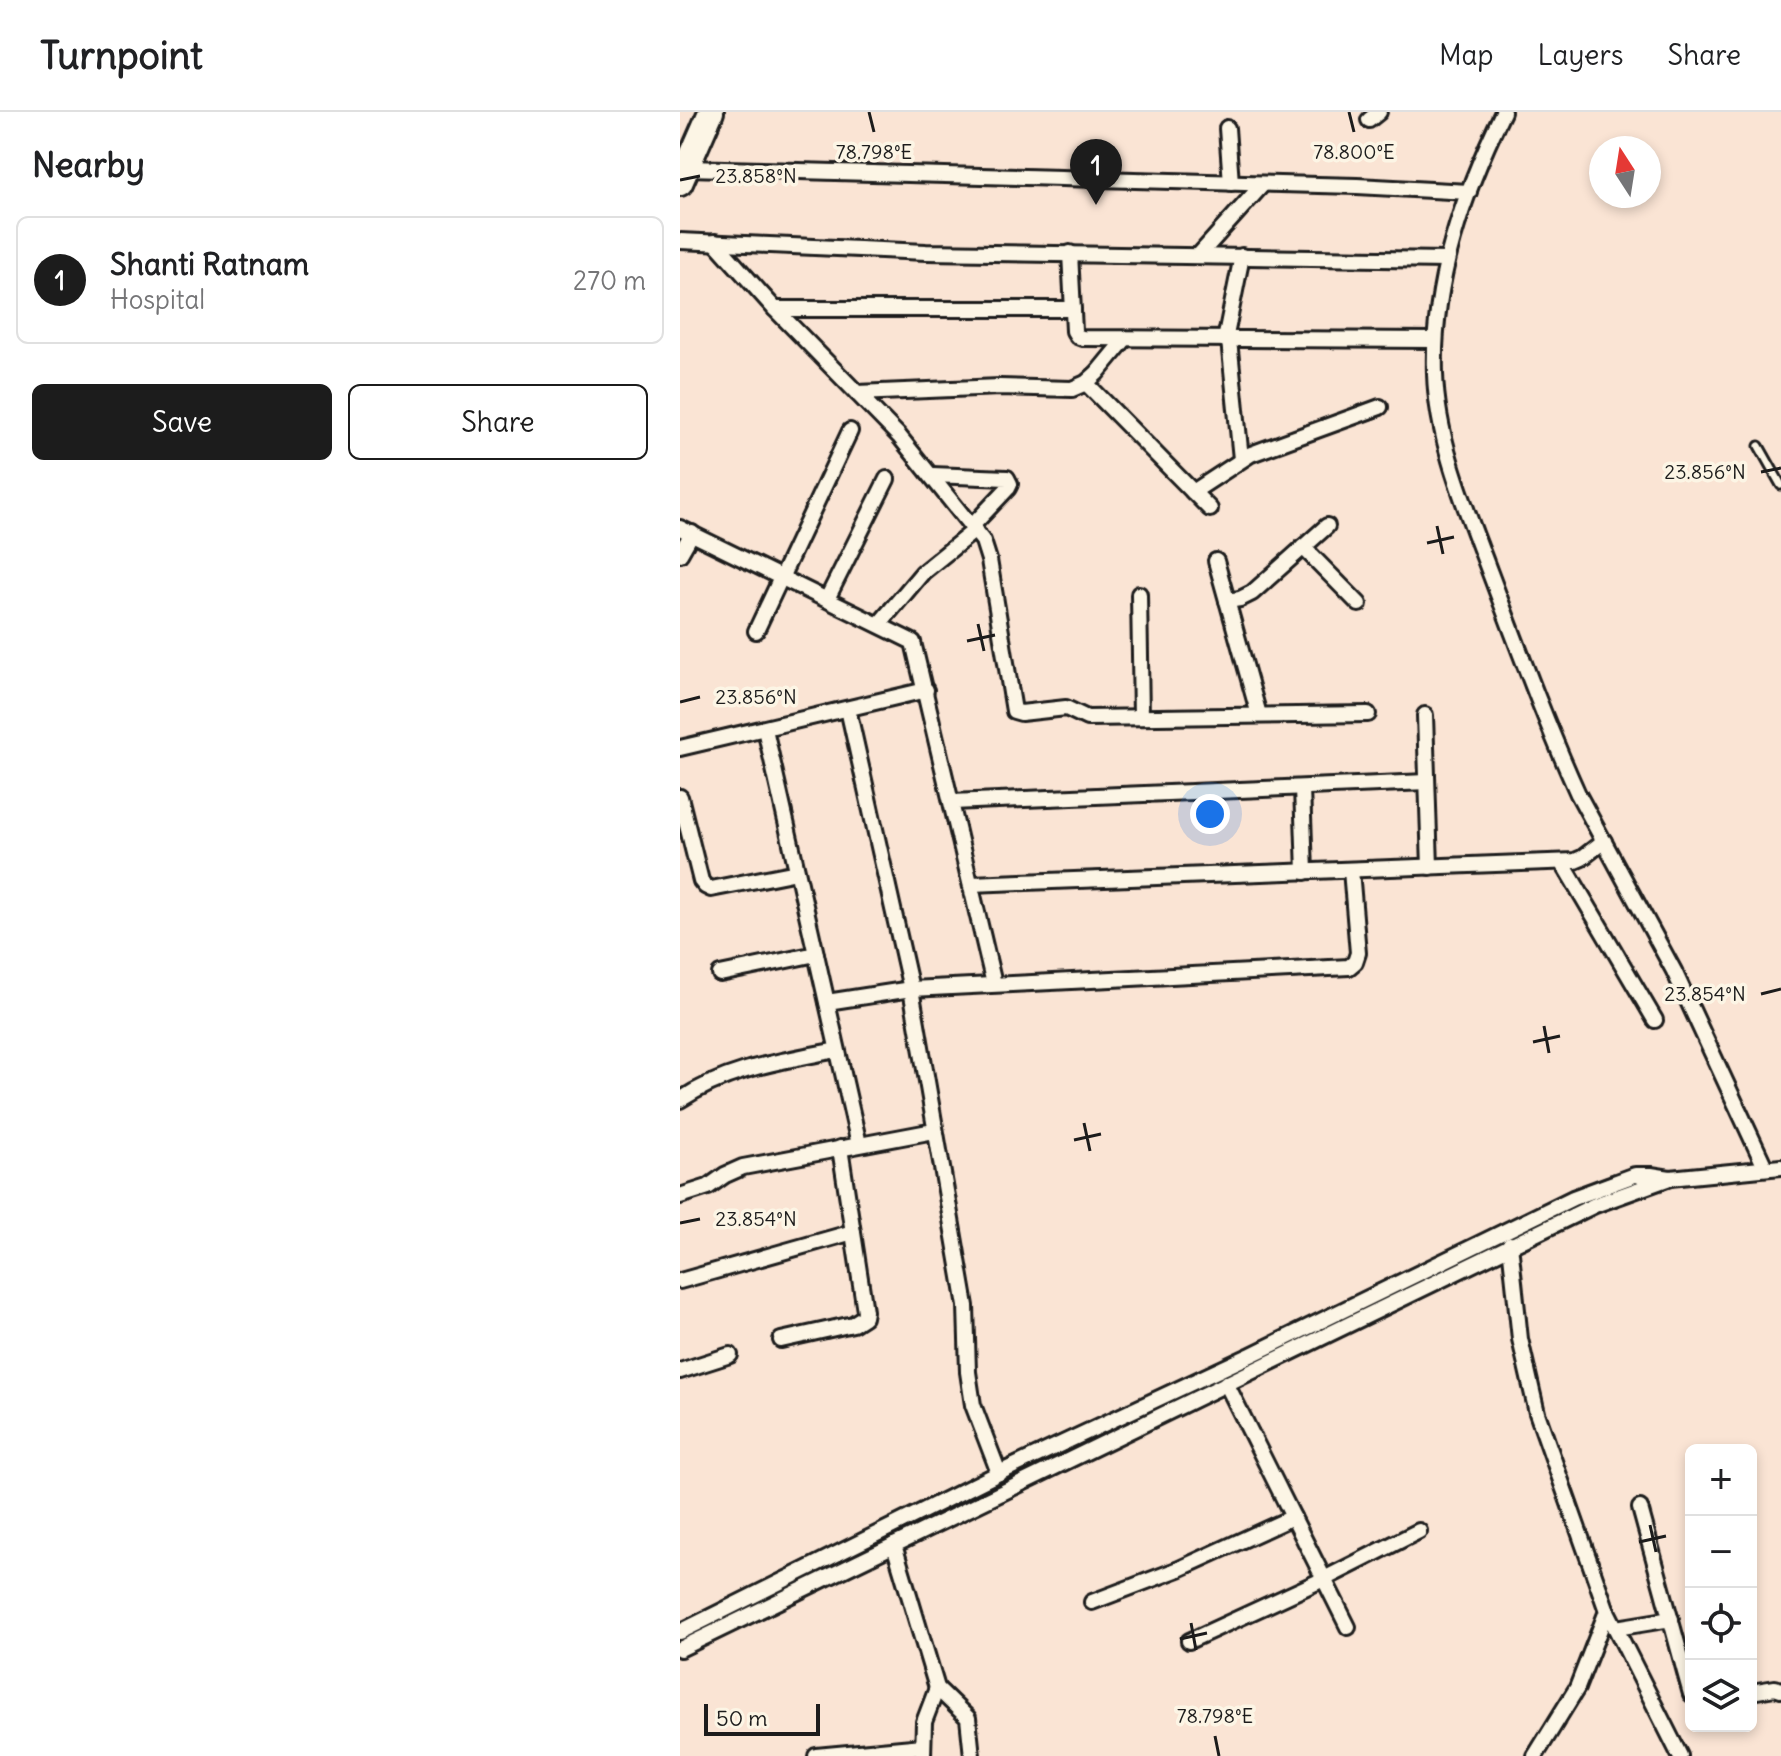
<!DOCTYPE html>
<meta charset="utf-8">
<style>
body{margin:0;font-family:Delius,sans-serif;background:#f6f6f6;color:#202124}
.controls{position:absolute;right:24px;bottom:24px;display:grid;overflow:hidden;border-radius:12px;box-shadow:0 4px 12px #0003}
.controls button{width:72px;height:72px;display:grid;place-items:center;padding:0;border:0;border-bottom:2px solid #e0e0e0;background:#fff;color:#202124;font:40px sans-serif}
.compass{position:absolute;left:909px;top:24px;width:72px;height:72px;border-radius:50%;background:#fff;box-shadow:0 4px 12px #0003;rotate:348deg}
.scale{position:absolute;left:24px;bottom:20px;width:116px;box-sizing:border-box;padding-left:8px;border:4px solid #1c1c1c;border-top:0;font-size:22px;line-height:28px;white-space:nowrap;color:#1c1c1c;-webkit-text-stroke:6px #fcf5e5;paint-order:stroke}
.you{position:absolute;left:530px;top:702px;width:28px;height:28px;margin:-20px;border:6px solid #fff;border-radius:50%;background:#1a73e8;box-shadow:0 0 0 12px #1a73e833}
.badge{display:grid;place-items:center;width:52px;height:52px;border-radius:50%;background:#1c1c1c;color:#fff;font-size:26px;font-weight:700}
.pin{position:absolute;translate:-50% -66px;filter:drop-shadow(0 2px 4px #0008)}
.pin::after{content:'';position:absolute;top:42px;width:28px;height:24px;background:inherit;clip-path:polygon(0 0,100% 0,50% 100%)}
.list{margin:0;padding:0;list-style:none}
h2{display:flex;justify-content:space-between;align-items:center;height:104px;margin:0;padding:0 32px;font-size:34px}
h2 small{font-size:26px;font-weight:400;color:#757577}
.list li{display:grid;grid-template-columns:52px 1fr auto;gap:24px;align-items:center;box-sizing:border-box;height:128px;margin:0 16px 16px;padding:0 16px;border:2px solid #e0e0e0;border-radius:12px}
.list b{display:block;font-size:30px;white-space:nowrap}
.list p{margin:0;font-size:26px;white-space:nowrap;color:#757577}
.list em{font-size:26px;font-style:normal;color:#757577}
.actions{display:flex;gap:16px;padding:24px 32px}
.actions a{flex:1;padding:18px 0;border:2px solid #1c1c1c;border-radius:12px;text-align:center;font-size:28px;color:#1c1c1c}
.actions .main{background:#1c1c1c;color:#fff}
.icon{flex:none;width:44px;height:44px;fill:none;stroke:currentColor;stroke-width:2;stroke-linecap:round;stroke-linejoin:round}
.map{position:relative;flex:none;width:1101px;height:1644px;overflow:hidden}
header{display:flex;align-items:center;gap:48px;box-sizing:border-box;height:112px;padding:0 40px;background:#fff;border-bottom:2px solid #e0e0e0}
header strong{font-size:38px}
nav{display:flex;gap:44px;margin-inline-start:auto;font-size:28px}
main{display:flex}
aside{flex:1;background:#fff}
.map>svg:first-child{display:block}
</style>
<header>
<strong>Turnpoint</strong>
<nav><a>Map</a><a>Layers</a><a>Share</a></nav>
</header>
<main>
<aside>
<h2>Nearby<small></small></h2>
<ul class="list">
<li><span class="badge">1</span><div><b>Shanti Ratnam</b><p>Hospital</p></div><em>270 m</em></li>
</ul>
<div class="actions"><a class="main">Save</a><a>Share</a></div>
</aside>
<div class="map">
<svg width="1101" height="1644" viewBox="0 0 1101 1644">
<rect width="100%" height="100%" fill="#fae4d4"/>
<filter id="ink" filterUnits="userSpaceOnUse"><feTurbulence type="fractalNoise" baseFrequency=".0125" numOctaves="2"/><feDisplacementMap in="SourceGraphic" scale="16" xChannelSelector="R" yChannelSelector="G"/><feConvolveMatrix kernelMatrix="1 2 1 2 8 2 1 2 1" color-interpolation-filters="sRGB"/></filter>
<g filter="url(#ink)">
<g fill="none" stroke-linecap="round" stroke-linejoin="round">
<defs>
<path id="service" d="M1079,334L1101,373"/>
<g id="minor">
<path d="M823,0C783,82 752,170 755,262C757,330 787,399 810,461C838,535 865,609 898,682L994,859L1085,1055"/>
<path d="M689,8L699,0"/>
<path d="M547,16L551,71"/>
<path d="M7,56L677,74L789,80"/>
<path d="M0,129L246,140L767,148"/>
<path d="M35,130L95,197L219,324L303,429L309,448L334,599L341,601L386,596L407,606L688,602"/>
<path d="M390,141L394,219L397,224L402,226L755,228"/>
<path d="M519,143L583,72"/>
<path d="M95,197H393"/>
<path d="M545,228L562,144"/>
<path d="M549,228L561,347"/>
<path d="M406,271L530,397"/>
<path d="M177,281L320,275L392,277L406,271L417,261L445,227"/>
<path d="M252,363L327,366L330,372L328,376L292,414"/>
<path d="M513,380L571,342L700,295"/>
<path d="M0,416L233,530L314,872"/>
<path d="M623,435L679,492"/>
<path d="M0,442L12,421"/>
<path d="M536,449L579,603"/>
<path d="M459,482L461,605"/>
<path d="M147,487L207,367"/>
<path d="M547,489L560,487L572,481L647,414"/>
<path d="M200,511L243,460L295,418"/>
<path d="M76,519L170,319"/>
<path d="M168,597L231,877L286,1194L288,1260L293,1293L319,1361"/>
<path d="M745,603L750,755"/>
<path d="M85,617L179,1032"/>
<path d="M0,636L246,578"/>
<path d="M622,676L625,760"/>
<path d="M0,685L21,769L25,774L31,777L117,760"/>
<path d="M272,690L747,670"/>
<path d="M882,750L975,908"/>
<path d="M291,772L895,749L902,746L924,729"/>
<path d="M40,862L136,842"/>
<path d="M147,890L231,877L669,855L675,850L678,841L671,758"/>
<path d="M0,988C48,956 102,949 157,938"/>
<path d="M0,1084L28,1075L45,1063L63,1055L254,1019"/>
<path d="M830,1132L840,1227L857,1301L927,1499L1000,1644"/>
<path d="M0,1169L173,1120"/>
<path d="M101,1228L173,1212L184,1205L185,1199L160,1036"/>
<path d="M0,1259L50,1243"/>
<path d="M546,1271L668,1515"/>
<path d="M960,1396L1011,1582"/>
<path d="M214,1433L257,1576L288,1606L292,1644"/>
<path d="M412,1490L499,1457L613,1405"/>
<path d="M936,1516L991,1507"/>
<path d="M0,1520L319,1361L571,1243L893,1086L955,1063H971L990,1066"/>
<path d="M509,1529L644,1467L739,1419"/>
<path d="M0,1537L915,1093L990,1066L1101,1055"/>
<path d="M1071,1580L1095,1576L1101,1578"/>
<path d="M136,1644L243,1634"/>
<path d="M243,1644L244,1610L257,1576"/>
<path d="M855,1644L897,1576L927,1499"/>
</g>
<path id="trunk" d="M0,71L31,0"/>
</defs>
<!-- service casing -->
<use href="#service" stroke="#1c1c1c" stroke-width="13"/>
<!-- minor casing -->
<use href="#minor" stroke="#1c1c1c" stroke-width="20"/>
<!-- trunk casing -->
<use href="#trunk" stroke="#1c1c1c" stroke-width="30"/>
<!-- service -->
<use href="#service" stroke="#fcf5e5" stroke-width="7"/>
<!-- minor -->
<use href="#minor" stroke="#fcf5e5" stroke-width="14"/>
<!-- trunk -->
<use href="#trunk" stroke="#fcf5e5" stroke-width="24"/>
</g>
</g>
<!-- ticks -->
<path fill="none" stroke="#1c1c1c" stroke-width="3" d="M189,0L194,20M669,0L674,20M0,68L20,64M1081,360L1101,356M757,414L763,442M747,431L774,425M298,512L304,539M287,529L315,523M0,590L20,585M1081,882L1101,877M864,914L869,941M853,930L880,924M404,1011L410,1039M394,1028L421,1022M0,1111L20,1107M970,1413L976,1440M959,1430L986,1424M511,1511L516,1538M500,1527L527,1521M535,1624L539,1644"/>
<g font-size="20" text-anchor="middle" fill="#1c1c1c" stroke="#fcf5e5" stroke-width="7" stroke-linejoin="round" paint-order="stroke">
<text x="194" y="47">78.798°E</text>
<text x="674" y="47">78.800°E</text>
<text x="76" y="71">23.858°N</text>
<text x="1025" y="367">23.856°N</text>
<text x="76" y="592">23.856°N</text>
<text x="1025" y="889">23.854°N</text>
<text x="76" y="1114">23.854°N</text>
<text x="535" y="1611">78.798°E</text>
</g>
</svg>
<div class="controls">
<button>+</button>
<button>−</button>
<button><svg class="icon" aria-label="locate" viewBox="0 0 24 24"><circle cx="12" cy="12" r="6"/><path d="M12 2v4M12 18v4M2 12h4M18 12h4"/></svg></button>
<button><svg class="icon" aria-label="layers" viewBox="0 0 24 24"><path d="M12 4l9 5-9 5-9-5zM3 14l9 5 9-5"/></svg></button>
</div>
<svg class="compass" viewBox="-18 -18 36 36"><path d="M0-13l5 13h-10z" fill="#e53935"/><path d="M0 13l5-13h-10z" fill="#757577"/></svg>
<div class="scale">50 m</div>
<div class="you"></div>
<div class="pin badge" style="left:416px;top:93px">1</div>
</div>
</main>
